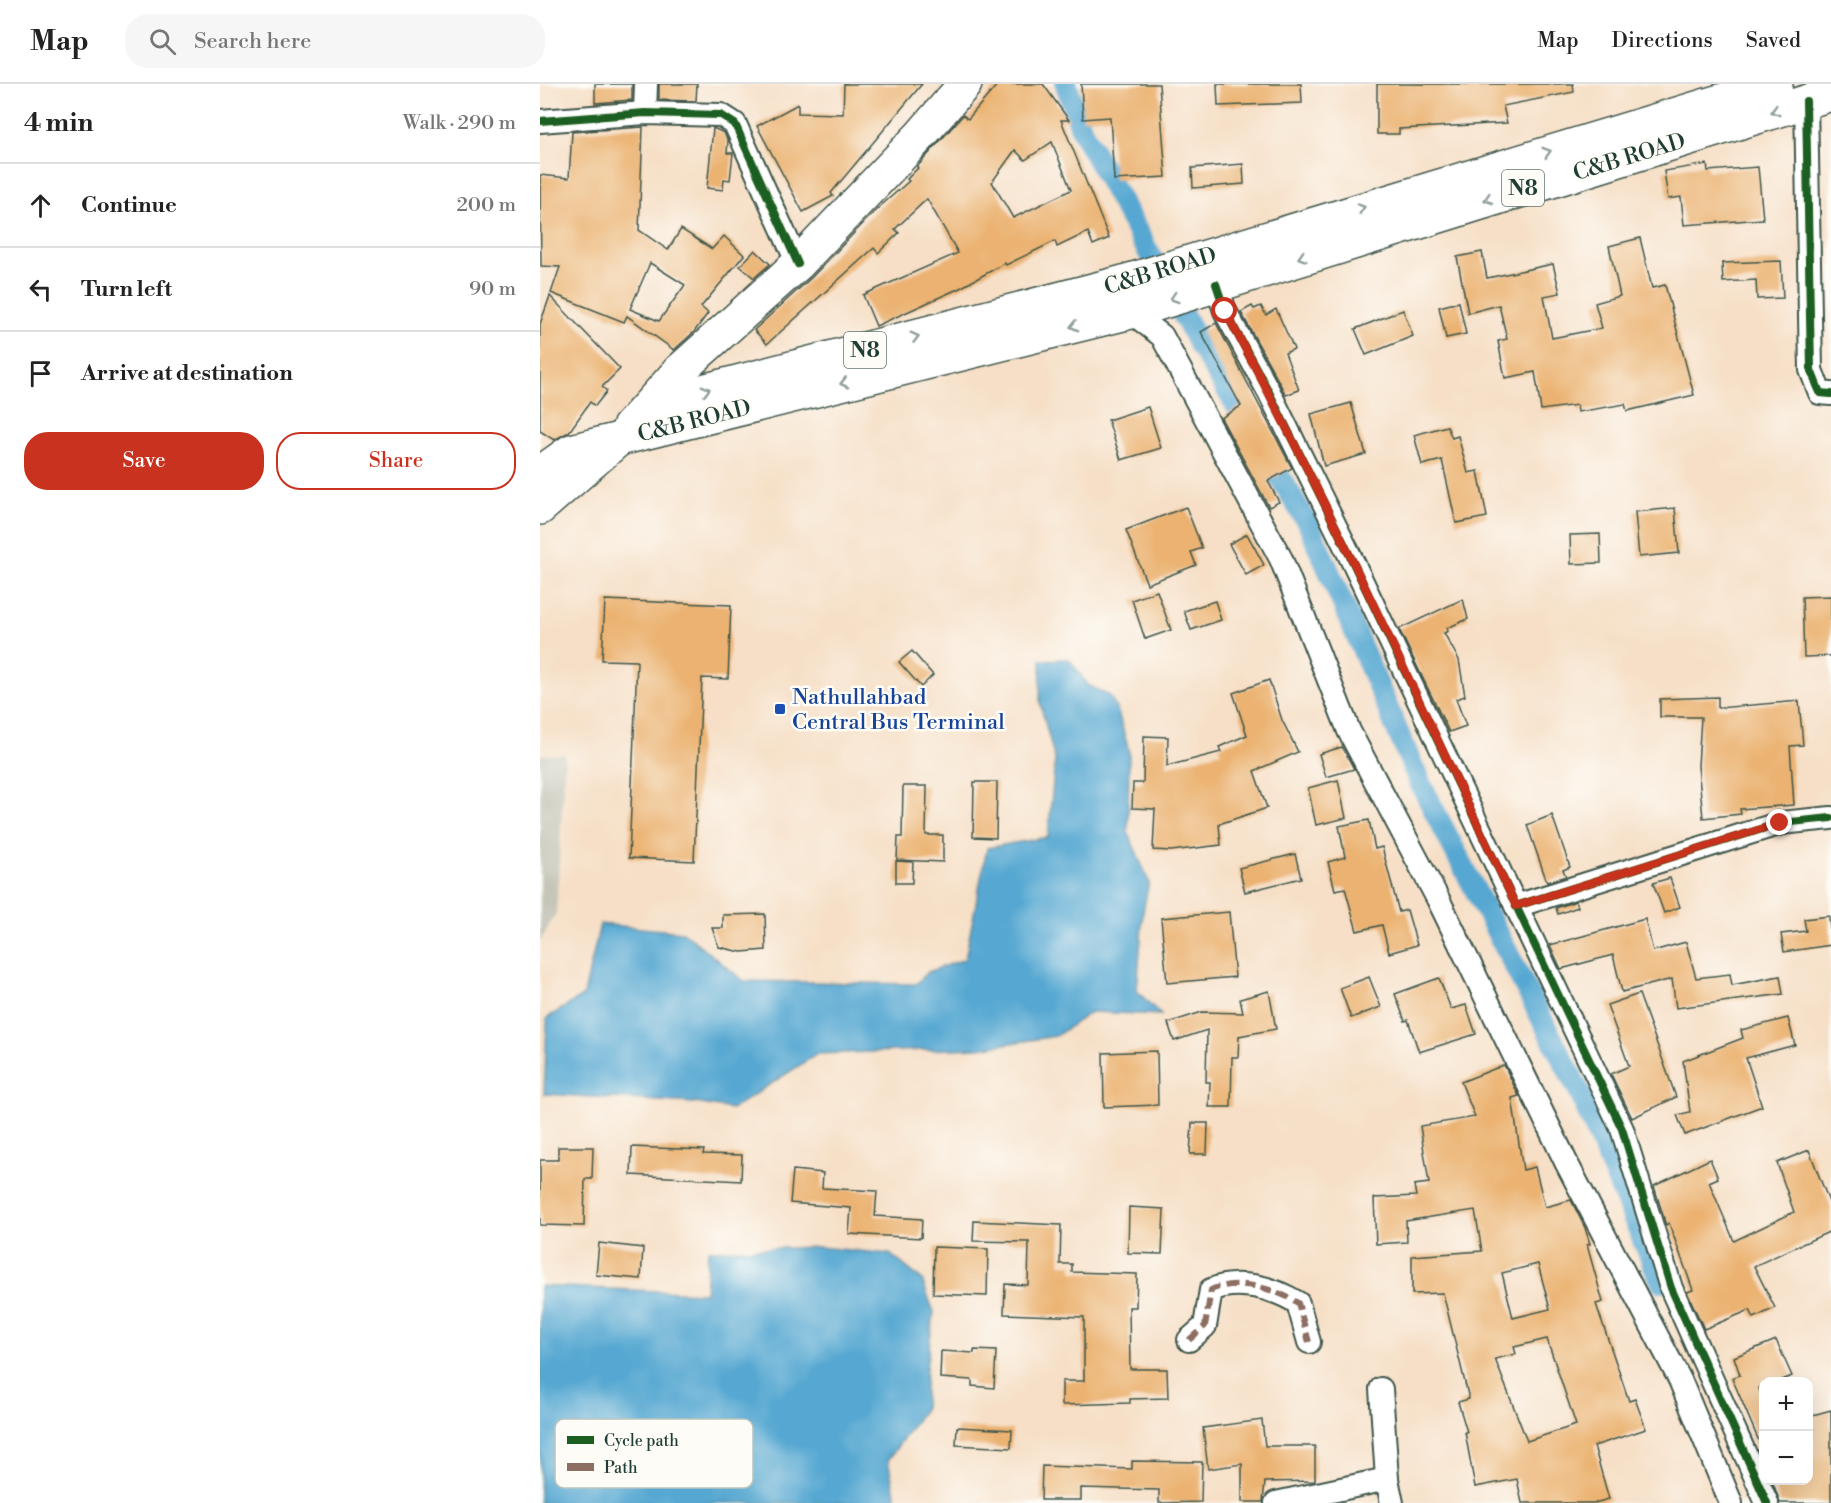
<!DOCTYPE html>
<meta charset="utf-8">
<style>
body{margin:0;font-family:"Libre Bodoni",serif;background:#f6f6f6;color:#222}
.controls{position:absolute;right:18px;bottom:18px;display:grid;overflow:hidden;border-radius:12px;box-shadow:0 6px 24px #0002}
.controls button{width:54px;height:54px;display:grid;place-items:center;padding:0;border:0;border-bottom:2px solid #e0e0e0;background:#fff;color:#222;font:30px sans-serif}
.stop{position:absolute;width:18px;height:18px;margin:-14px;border:4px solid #c8321e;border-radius:50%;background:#fff}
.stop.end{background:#c8321e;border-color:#fff;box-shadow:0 2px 6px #0008}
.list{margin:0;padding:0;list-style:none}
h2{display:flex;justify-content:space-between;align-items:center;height:78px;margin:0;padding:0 24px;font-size:26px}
h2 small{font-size:20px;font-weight:400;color:#767676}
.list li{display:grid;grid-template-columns:39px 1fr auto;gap:18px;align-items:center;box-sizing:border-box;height:84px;padding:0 24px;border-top:2px solid #e0e0e0}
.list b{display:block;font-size:22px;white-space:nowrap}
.list em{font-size:20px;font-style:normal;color:#767676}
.actions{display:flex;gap:12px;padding:18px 24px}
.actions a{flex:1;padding:14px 0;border:2px solid #c8321e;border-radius:24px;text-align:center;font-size:21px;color:#c8321e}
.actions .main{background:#c8321e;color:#fff}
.icon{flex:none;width:33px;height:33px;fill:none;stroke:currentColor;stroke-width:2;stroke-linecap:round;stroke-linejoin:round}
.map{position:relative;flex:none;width:1291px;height:1419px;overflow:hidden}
header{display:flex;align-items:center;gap:36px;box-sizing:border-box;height:84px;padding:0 30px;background:#fff;border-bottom:2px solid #e0e0e0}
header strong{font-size:28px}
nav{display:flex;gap:33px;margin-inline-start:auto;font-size:21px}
.search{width:420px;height:54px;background:#f6f6f6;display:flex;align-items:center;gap:15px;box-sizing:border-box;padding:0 21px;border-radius:24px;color:#767676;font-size:22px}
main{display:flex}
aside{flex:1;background:#fff}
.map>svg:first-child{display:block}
</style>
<header>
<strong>Map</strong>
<div class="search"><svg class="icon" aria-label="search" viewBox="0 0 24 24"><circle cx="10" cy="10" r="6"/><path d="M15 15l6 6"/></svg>Search here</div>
<nav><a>Map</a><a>Directions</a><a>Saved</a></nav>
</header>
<main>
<aside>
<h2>4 min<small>Walk · 290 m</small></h2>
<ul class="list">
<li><svg class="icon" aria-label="ahead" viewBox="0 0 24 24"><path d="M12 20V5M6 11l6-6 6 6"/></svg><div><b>Continue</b></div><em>200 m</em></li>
<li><svg class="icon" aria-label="left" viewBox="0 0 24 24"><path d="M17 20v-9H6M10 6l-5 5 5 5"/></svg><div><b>Turn left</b></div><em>90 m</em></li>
<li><svg class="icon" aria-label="arrive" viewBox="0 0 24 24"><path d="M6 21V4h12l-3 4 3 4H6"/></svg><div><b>Arrive at destination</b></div></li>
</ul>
<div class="actions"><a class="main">Save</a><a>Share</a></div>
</aside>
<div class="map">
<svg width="1291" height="1419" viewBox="0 0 1291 1419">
<rect width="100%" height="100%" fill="#fdfcf7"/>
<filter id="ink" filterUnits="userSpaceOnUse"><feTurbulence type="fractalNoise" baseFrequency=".0167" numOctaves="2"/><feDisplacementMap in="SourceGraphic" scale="12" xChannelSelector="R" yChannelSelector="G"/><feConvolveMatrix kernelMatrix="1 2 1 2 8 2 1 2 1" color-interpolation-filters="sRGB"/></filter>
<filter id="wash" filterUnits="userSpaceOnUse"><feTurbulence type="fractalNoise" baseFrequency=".008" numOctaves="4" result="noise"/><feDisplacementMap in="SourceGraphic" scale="24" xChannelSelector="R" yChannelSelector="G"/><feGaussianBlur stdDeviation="1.35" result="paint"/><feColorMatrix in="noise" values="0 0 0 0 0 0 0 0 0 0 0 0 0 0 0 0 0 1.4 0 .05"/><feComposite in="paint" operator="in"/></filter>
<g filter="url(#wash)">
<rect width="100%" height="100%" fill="#f6dfc6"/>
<!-- industrial -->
<path fill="#c5c5b8" d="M25,670L16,829L0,858V671Z"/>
<!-- water -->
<g fill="#57a8d2" stroke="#3b7283" stroke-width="1.5">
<path d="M529,575L548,601L570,612L578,628L589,667L588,748L609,798L603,828L597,907L621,931L551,928L516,952L439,964L277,970L192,1025L154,1019L4,1010L7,934L44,911L60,840L143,848L204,897L376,900L388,888L425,875L447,764L508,753L515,676L500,619L501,576Z"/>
<path d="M279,1163L350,1170L382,1196L394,1228L386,1285L384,1325L348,1376L357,1419H0V1202L165,1209L168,1166Z"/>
</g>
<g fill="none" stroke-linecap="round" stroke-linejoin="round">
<!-- canal -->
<path stroke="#57a8d2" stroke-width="22" d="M526,0L542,47L659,260L769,441L879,697L1038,1005L1121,1198"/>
</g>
<g id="blocks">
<!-- building -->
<g fill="#ebb271" fill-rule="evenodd">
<path d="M55,0H92V16L55,19Z"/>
<path d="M119,0H157L156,17L119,16Z"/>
<path d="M304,0H382L291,109L293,112L263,128L217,42L258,20V29L303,30Z"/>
<path d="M458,0H503L529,36H521L569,154L553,161L548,148L517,163L515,157L466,181L465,179L420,204L336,242L323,211L418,169L387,115L355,145L359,149L338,169L334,164L227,260L214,246L272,193L336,126L369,97L367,95L378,84L377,83L423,31L428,35ZM512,58L531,106L473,134L452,98L475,66L485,76Z"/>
<path d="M541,0H619L626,93L574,96L570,33L543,35Z"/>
<path d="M677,0H761L762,19L678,22Z"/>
<path d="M837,0H1033L1034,8L963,22L967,39L859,45V50H837Z"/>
<path d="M103,43L99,146L128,166L141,145L172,165L184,152L204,171L161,223L168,229L154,248L134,266L87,232L84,238L11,209L20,183L1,182L0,91L29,94L32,48ZM110,179L145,201L119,237L90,225Z"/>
<path d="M173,44L184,49L188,57L187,69H193L190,96L184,95L183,106L167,104Z"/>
<path d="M703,80L704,100L653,104L652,84Z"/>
<path d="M1167,80L1168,87L1218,83L1223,135L1144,141L1141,113L1128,115L1124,87Z"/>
<path d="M1100,154L1112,204L1125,201L1154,311L1087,327L1085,320L1038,328L1037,321L1001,326L995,288L965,294L958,257L967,255L959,221L928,229L917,173L942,168L947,194L1013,180L1020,209L1004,212L1012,254L1062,244L1055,219L1080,212L1069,162Z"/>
<path d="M215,166L230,180L214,194L200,182Z"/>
<path d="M1241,177L1243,214L1217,215L1216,196L1183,198L1182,179Z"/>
<path d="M10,212L80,285L62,303L67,307L55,322L50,318L29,348L14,356L0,347V240Z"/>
<path d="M919,218L926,250L906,254L899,223Z"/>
<path d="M712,222L714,225L721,222L726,231L736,225L754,265L745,269L759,306L746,311L701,228Z"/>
<path d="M863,226L873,252L826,271L815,245Z"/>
<path d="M676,239L752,384L728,397L739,418L729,423L681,334L701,322L661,248Z"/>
<path d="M811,319L826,370L784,382L771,330Z"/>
<path d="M608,323L621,364L581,376L568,336Z"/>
<path d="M907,342L912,354L918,352L928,389L938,387L947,433L916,439L902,376L882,381L874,351Z"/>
<path d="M646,423L662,464L651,468L656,481L607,500L586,446Z"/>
<path d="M1135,424L1139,469L1099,473L1095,428Z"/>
<path d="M707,450L724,481L706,491L689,460Z"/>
<path d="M1060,450L1061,479L1031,480L1030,451Z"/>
<path d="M617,507L631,546L605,555L592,516Z"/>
<path d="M1291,512V572L1264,573L1262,513Z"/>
<path d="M923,515L928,535L907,544L908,547L904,549L919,576L925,612L916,615L926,642L909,648L859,545Z"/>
<path d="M65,516L191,521L188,595L162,594L154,777L89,774L97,577L62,576Z"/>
<path d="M675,517L681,536L651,546L644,527Z"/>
<path d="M372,567L393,591L381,603L359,578Z"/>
<path d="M729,596L742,636L758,668L714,687L727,724L679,740L681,761L631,767L613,766L615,725L592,724L593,699H603L604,652L628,653L627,682L681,668L679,663L707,651L693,609Z"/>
<path d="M1178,613V624L1259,617L1263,661L1250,662L1254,721L1200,725L1201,730L1163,734L1158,682L1161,633H1120V615Z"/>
<path d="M802,663L814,685L786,693L779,670Z"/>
<path d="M798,696L806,734L776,741L768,704Z"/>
<path d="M434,698H457L456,754L433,753Z"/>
<path d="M363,702H387L386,751H403V778L357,776L358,753H362Z"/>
<path d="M1012,731L1030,783L1023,786L1026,792L1007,798L987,741Z"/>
<path d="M829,736L835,765L842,763L859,828L867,826L877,861L849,869L842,841L817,847L805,804L795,806L788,778L805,773L799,742Z"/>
<path d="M755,770L761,794L705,808L699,784Z"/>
<path d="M356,777L373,778L372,799H356Z"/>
<path d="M1130,794L1140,823L1124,829L1113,799Z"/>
<path d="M1036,817L1038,823L1018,830L1016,824Z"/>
<path d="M689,828L695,893L627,899L621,834Z"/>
<path d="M225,830L226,866L201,868L179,863L172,844H183V831Z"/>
<path d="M1289,832L1291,861L1244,868L1241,850L1266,847L1264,835Z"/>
<path d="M1105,835L1113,867L1146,858L1156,894L1190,890L1192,901L1240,892L1243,910L1136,924L1132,895L1082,908L1073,871L1021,885L1010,861Z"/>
<path d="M829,893L841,923L811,934L800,904Z"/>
<path d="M899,894L911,925L926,921L936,950L879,968L868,936L865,937L855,910Z"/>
<path d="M729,907L736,945L699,952L698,973H692L691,1023H669L670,998H666L667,946L634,957L628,939L662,928L703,929L700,915Z"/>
<path d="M1099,910L1136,1013L1092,1034L1071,990L1089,982L1067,921Z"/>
<path d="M1248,934L1255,961L1206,974L1222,1022L1145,1051L1137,1031L1150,1028L1143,977L1203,954L1201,946Z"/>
<path d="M617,967L618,1021L564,1023L563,969Z"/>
<path d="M964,981L979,1012L972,1014L983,1086L995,1083L1005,1123L1031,1116L1045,1144L1050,1160L1047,1161L1063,1218L1056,1220L1089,1317L1095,1315L1106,1345L1054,1362L1069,1415L1054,1419H982L977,1395L935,1403L925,1348H927L918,1318L929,1315L903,1209L872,1210V1172L942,1167L935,1126L866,1137L867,1158L836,1160L834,1114L876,1112L874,1101L889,1099L880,1042L935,1033L921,998ZM998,1180L1010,1225L973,1234L962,1189ZM1007,1255L1036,1341L987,1357L955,1275L976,1270L974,1263Z"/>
<path d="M652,1039H668L667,1070H650Z"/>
<path d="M18,1063H53L52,1095H45L44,1142L0,1141V1076H18Z"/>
<path d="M92,1063L164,1066L163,1070L202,1071L201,1097L91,1091Z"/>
<path d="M1269,1066L1291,1123V1147L1214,1182L1235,1224L1214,1234L1210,1226L1164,1245L1147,1208L1153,1206L1129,1139L1126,1141L1114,1102L1170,1075L1178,1094L1169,1098L1194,1157L1254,1128L1237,1079Z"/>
<path d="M253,1086L283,1089L282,1104L337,1107L335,1132L382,1135L381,1154L309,1150L311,1124L250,1119Z"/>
<path d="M589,1123L624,1125L622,1170L588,1169Z"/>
<path d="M434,1137L521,1141L520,1180H532V1188L597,1190L596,1223H589L590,1285H627L628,1314L590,1315V1319L522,1321V1297H544V1233L464,1230L465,1200L488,1201L489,1158L433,1157Z"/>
<path d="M59,1159L103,1164L101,1195L56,1191Z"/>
<path d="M394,1163L448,1165L447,1212L393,1210Z"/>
<path d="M1236,1256L1252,1292L1237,1298H1224V1302L1219,1304L1224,1325L1221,1362L1192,1294L1200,1291L1194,1273Z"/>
<path d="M434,1266L456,1267L454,1304L432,1302V1296L400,1294L401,1267L434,1269Z"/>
<path d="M1291,1326V1419H1240L1232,1396H1269V1332Z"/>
<path d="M722,1336L725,1362H775V1397L725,1398L723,1418H702V1380L668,1385L663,1344Z"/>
<path d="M417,1343L472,1346L471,1364L416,1361Z"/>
<path d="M592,1377L662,1378L661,1418L619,1419V1406L541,1404V1416H501L502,1382L592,1385Z"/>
</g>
</g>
</g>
<g filter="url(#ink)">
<use href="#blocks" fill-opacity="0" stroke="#3f554a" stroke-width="1.5"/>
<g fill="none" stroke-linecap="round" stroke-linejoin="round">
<defs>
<g id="minor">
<path d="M1266,17L1271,286L1280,309L1291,310"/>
<path d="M105,29L106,0"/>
<path d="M0,37L105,29L181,31L195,40L258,180"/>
<path d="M676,200L685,227L729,308L808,468L1082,1045L1131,1204L1227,1419"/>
<path d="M591,228L622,252L741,475L809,647L898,815L1027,1080L1140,1296L1191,1419"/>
<path d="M976,822L1241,739L1291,734"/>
<path d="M649,1256L665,1242L671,1206C698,1194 734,1204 758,1219L769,1258"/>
<path d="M841,1305L847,1395L852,1419"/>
<path d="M736,1419L847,1395"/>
</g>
<path id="primary" d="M89,343L139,287L258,180L379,53L425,0"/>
<g id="trunk">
<path d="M0,389L31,367L591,228L1291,10"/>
<path d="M0,424L79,355L147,311L580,199L1236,0"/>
</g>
</defs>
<!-- minor casing -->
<use href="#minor" stroke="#3f554a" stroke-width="26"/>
<!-- primary casing -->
<use href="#primary" stroke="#3f554a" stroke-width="36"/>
<!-- trunk casing -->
<use href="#trunk" stroke="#3f554a" stroke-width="36"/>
<!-- minor -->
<use href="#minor" stroke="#fff" stroke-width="22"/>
<!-- primary -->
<use href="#primary" stroke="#fff" stroke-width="33"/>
<!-- trunk -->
<use href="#trunk" stroke="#fff" stroke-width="33"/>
<!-- quiet -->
<path stroke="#8d6e63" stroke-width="6" stroke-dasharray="12 6" stroke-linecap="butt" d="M649,1256L665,1242L671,1206C698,1194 734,1204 758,1219L769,1258"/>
<defs>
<g id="cycleway">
<path d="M1266,17L1271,286L1280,309L1291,310"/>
<path d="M0,37L105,29L181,31L195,40L258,180"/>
<path d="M676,200L685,227L729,308L808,468L1082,1045L1131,1204L1227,1419"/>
<path d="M976,822L1241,739L1291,734"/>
</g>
</defs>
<!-- cycleway casing -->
<use href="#cycleway" stroke="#fdfcf7" stroke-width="11"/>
<!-- cycleway -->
<use href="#cycleway" stroke="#1b5e20" stroke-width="8"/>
</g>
<!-- one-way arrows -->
<defs><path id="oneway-chevron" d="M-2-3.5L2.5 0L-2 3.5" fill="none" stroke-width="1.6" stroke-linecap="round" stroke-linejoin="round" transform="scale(1.5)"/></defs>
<g stroke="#8f9e9a">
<use href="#oneway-chevron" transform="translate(1235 27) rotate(163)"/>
<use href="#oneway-chevron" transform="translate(1007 68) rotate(-17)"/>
<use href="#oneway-chevron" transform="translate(948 115) rotate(163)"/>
<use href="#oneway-chevron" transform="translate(821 124) rotate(-17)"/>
<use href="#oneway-chevron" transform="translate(762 173) rotate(163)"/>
<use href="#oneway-chevron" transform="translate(634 214) rotate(162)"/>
<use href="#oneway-chevron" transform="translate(534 242) rotate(166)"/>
<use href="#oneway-chevron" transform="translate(375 253) rotate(-15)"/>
<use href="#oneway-chevron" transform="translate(304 299) rotate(166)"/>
<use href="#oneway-chevron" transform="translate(166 306) rotate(-14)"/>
</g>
</g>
<g fill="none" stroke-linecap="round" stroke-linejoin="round" filter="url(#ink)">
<!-- route -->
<path stroke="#c8321e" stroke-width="8" d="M685,227C790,421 882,623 976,822L1240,739"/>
</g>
<!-- markers -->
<rect fill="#1a4fb4" stroke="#fdfcf7" stroke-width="2" x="234" y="619" width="12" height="12" rx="3"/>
<g text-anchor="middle" stroke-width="5" stroke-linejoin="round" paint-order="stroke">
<!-- shield labels -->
<g fill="#fdfcf7" stroke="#62766e" stroke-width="1.5">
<rect x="962" y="86" width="42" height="36" rx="4.5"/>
<rect x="304" y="248" width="42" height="36" rx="4.5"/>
</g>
<g font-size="21" font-weight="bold" fill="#1f3d34">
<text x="983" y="111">N8</text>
<text x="325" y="273">N8</text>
</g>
<!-- street labels -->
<g font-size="22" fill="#1f3d34" stroke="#fdfcf7">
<text transform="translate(1089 72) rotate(-17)" y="8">C&amp;B ROAD</text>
<text transform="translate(620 186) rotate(-17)" y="8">C&amp;B ROAD</text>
<text transform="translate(154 336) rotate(-14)" y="8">C&amp;B ROAD</text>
</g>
<!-- transit labels -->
<g font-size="22" fill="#164399" stroke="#fdfcf7" text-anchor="start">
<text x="252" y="620">Nathullahbad<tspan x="252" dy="25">Central Bus Terminal</tspan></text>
</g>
</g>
<!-- legend -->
<rect x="15" y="1335" width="198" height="69" rx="9" fill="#fdfcf7" stroke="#bac3bc" stroke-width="1.5"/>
<rect x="27" y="1352" width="27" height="8" fill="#1b5e20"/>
<rect x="27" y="1379" width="27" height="8" fill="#8d6e63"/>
<g font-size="16" fill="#1f3d34">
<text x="64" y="1362">Cycle path</text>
<text x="64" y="1389">Path</text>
</g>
</svg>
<div class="controls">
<button>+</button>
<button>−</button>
</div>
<div class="stop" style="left:685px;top:227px"></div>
<div class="stop end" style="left:1240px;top:739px"></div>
</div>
</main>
